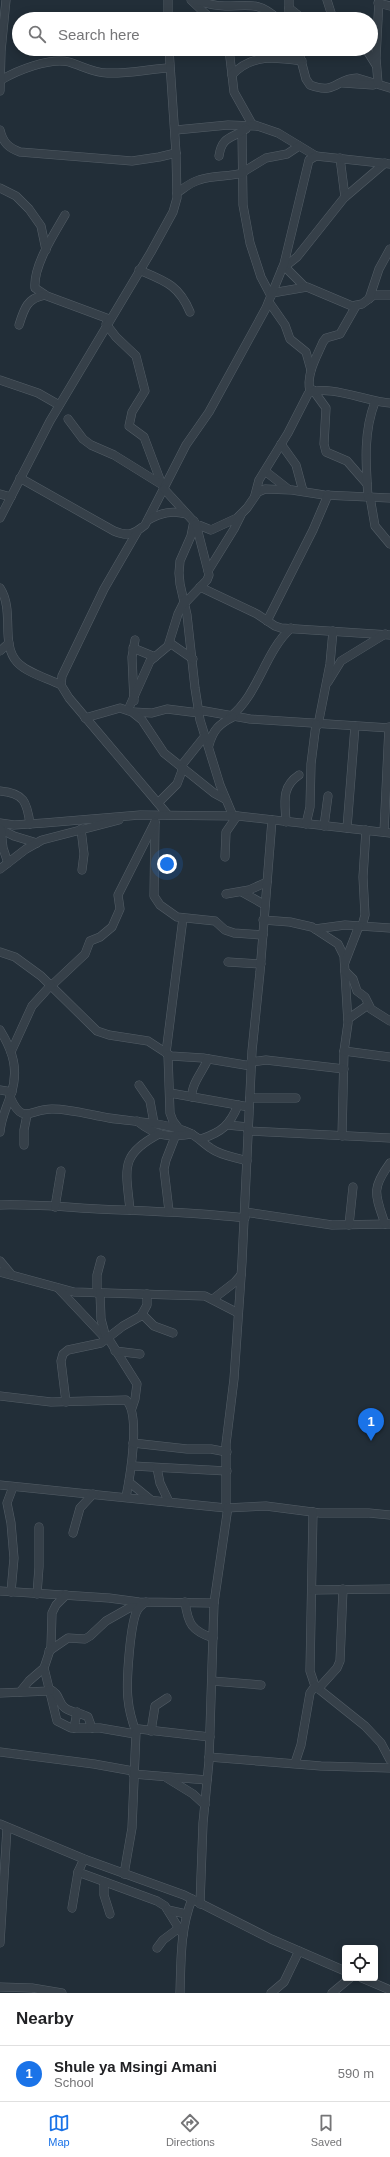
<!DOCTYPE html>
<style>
body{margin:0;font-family:Arial,sans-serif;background:#f2f2f2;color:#202124}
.controls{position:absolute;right:12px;bottom:12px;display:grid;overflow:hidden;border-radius:4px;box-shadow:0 2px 10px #0003}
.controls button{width:36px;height:36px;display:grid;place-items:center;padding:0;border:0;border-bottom:1px solid #e0e0e0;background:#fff;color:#202124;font:20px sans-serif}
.you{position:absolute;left:167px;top:864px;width:14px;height:14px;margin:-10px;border:3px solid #fff;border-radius:50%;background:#1a73e8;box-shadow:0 0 0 6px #1a73e833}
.badge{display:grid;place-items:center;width:26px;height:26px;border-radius:50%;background:#1a73e8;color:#fff;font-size:13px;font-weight:700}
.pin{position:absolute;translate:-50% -33px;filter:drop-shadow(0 1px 2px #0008)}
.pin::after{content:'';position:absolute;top:21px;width:14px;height:12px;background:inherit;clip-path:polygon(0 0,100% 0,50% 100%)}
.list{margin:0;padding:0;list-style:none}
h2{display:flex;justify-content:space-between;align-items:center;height:52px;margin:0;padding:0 16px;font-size:17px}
h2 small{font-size:13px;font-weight:400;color:#757577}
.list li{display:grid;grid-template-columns:26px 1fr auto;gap:12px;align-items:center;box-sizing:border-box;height:56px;padding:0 16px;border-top:1px solid #e0e0e0}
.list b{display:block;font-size:15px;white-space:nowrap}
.list p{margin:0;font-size:13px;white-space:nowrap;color:#757577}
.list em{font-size:13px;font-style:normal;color:#757577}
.icon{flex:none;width:22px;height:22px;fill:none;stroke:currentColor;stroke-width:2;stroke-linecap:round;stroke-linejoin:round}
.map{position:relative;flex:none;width:390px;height:1993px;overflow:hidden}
.search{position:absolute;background:#fff;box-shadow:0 2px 10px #0003;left:12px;right:12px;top:12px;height:44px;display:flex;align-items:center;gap:10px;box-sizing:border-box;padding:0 14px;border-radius:22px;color:#757577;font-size:15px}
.sheet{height:108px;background:#fff}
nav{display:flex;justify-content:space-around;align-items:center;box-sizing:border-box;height:56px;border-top:1px solid #e0e0e0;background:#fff;font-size:11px;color:#757577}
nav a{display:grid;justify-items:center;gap:2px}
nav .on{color:#1a73e8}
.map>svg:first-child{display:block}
</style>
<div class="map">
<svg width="390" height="1993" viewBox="0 0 390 1993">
<rect width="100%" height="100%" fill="#222e38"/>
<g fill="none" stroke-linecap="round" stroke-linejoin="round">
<defs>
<g id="minor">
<path d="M168,0V19"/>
<path d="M191,0L211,19"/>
<path d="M194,0C204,3 215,6 225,6C249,6 258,1 278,19"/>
<path d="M289,0V19"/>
<path d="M327,0L333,19"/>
<path d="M378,3L390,6"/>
<path d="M289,8L303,19"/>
<path d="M229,49L234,92L252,124L278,133L316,156"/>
<path d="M298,49L306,79L310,85C337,95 336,78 357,78L390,88"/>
<path d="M366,49L376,65"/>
<path d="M232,75C251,54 275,57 302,61"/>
<path d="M1,80C16,71 50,57 69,62C82,66 94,73 107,73C127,74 149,69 169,68"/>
<path d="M343,83L373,85"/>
<path d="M378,83L376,58L379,0"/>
<path d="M0,91L1,51L6,0"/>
<path d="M0,130C3,143 9,148 20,152L132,161L159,157L176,153"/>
<path d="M176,130L228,125L256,126"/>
<path d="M242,132L243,205L250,243L261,277L271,296"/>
<path d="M219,156C222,136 231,139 246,129"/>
<path d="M340,158L345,197"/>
<path d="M243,172L266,158L287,154L299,146"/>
<path d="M0,188L16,196L29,209L41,226L46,250"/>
<path d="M177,193C184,188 191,182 199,180C213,175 228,177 243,173"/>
<path d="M65,215C54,234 33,266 35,288L47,296L109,319"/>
<path d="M285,267L305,287"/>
<path d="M282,269L297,257L344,198L385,163"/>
<path d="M139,270C165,281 179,285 190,312"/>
<path d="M272,293L307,287L352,306L362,304L374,295H390"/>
<path d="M369,299L379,269L390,249"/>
<path d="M269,302L285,325L290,339L306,352L311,370"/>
<path d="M106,324L116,337L136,356L145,391L132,412L129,426L144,437L162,485"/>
<path d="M19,325C24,309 27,298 45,295"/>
<path d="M0,380L38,393L59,405"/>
<path d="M313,390L326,408L324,444L326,452L347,461L367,484"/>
<path d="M310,392C306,374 316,358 323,342L326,338L340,334L356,306"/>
<path d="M68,419L83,439L91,445L114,455L164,486"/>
<path d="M281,444L296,465L303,491"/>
<path d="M265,471L288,489"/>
<path d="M20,478L114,531C128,537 134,534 145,525L186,445L209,412L266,308L284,264L309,160L316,156L390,164"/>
<path d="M164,489L196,524L211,530L237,518L247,508L258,492L265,489L292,490L324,495L390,498"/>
<path d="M0,494L11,497"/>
<path d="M255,495L259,480L288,433L308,394C326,383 368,402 390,403"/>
<path d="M368,497C366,465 363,433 375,402"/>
<path d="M370,497L375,526L390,544"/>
<path d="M0,518L50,421L151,252L173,212L177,198L176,153L169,49"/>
<path d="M148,520C161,513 172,510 186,514"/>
<path d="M194,521L191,536L180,561L179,573L180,584L187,615L195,688L200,720L220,785L233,816"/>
<path d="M137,532L104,589L62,676L61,685L69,698L168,815"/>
<path d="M208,571L234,529L241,515"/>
<path d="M200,587L257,614L275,626L281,628L390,635"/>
<path d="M0,588C15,611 0,643 17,662C27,673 47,678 61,685"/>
<path d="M185,603L207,580L209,575L196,524"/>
<path d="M267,621L313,530L328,495"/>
<path d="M170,643L193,659"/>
<path d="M133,648L155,657"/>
<path d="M0,651L9,643"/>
<path d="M328,682L341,661L385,634"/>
<path d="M134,701L132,657L135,640"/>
<path d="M128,710L150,661L168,646L178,614L185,600"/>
<path d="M199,710L250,719L390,728"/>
<path d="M133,712L152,713L167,709L199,713"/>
<path d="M230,717C259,694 264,653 291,628"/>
<path d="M85,718L120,708L132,712L142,720L164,753L214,793L225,799"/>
<path d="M318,725L330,664L333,631"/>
<path d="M209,745C213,730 219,724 233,717"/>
<path d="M181,766L205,736"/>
<path d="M0,791C24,793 27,802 30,824"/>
<path d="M158,803L177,784L183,768"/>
<path d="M155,822L154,896L160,905L177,917L215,921L225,930L234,933L263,935"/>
<path d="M286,822C285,802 281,787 299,775"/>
<path d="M0,823L14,825L44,823L140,815L238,816L390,833"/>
<path d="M306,824L310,807L311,764L316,724"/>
<path d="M324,826L328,796"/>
<path d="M347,828L355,726"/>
<path d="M0,829L14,836L37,843"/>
<path d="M81,829L84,854L82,870"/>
<path d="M1,830L3,848L8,863"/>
<path d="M384,832L389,727"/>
<path d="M225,857L226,832L237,816"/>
<path d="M0,869L26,849L42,840L119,820"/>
<path d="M242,892L265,905"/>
<path d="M226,894L249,890L267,882"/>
<path d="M263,920L290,922L312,927L338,944L344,956L348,1023L344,1051L342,1136"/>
<path d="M362,926L365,915L363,877L366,830"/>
<path d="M315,929L345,925L390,928"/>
<path d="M0,952L15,957L41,976L97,1031L109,1035L148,1041L171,1056L203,1058L251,1066"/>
<path d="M228,962L261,964"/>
<path d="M345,962L359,926"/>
<path d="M345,971L353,979L357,991L365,997L371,1009L390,1021"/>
<path d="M51,986L85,954L90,941L100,937L112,927L120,909L118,895L155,822"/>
<path d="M348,1019L368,1005"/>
<path d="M0,1030C13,1051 19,1070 11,1094C7,1107 1,1118 0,1132"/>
<path d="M344,1051L390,1057"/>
<path d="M11,1052L32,1006L51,985"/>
<path d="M166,1053L183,918"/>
<path d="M168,1055L170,1113L173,1121L179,1129"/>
<path d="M251,1062L266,1060L344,1069"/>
<path d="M139,1085L150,1101L154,1123"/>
<path d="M0,1090L12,1092"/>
<path d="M170,1093L249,1107"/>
<path d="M10,1097C23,1126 30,1109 52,1109C71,1109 91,1115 109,1118C135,1122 160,1122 185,1131C197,1135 202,1143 212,1149C222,1156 236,1157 247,1161"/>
<path d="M192,1097C191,1084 203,1071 208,1059"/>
<path d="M250,1098H296"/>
<path d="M137,1121C156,1136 168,1138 192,1134"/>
<path d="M227,1125L248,1127"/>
<path d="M248,1131L390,1138"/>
<path d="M201,1139C222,1132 230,1125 238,1105"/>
<path d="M24,1145V1130L27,1115"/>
<path d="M0,1205C33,1204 65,1207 98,1209C147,1211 196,1212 245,1218"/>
<path d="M55,1207L61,1171"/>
<path d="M130,1210C126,1169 119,1155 159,1134"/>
<path d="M169,1211L164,1169L166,1160L175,1137"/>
<path d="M245,1212L332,1225L390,1224"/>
<path d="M385,1224C375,1194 371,1189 390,1163"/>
<path d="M349,1225L353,1187"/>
<path d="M0,1261L10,1273"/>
<path d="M0,1272L74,1292L205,1296L238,1313"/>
<path d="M58,1288L106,1339"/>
<path d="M97,1293V1275L101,1260"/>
<path d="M100,1293L101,1319L106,1338"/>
<path d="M213,1299L235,1282L241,1275"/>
<path d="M142,1314L154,1326L173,1333"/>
<path d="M108,1338L137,1384L135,1399L132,1408"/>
<path d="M115,1351L140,1354"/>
<path d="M0,1396L51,1402L126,1400C141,1414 130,1477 126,1497"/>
<path d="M66,1402L61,1361L63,1354L68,1350L101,1343L123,1326L141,1316L147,1305V1294"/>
<path d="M133,1443L187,1449H211L227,1452"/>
<path d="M133,1466L227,1471"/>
<path d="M157,1468L160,1483L169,1502"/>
<path d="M129,1482L151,1500"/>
<path d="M0,1485L226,1508L266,1506L320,1513H369L390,1515"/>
<path d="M226,1508V1444L234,1379L242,1262L252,1051L260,972L272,820"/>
<path d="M313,1512L310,1671L315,1686L365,1726L381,1743L390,1760"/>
<path d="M73,1533L80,1508L93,1494"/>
<path d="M312,1590L390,1589"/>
<path d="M0,1591L109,1598L139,1602L214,1603"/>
<path d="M11,1592L14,1558L11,1523L7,1503L13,1487"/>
<path d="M37,1594L39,1567V1527"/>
<path d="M66,1595L56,1605L52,1613L51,1647L44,1668L57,1721L71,1728H100L135,1734"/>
<path d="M185,1602C188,1624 192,1631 213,1638"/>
<path d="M49,1651L68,1638L85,1639L90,1636L106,1621L129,1608L139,1607"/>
<path d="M212,1681L261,1685"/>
<path d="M49,1689C61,1694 57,1702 65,1708C72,1713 81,1713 88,1717L92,1728"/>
<path d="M318,1689L337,1668L340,1661L343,1589"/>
<path d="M20,1692L29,1681L44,1668"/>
<path d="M0,1693L50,1691"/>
<path d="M74,1728L77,1712"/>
<path d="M151,1731L155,1706L167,1698"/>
<path d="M136,1732C132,1721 129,1711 128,1699C126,1682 130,1629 136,1613C138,1608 141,1605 146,1602"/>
<path d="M0,1752L94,1764L133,1771"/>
<path d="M209,1757L321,1766L390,1768"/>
<path d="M295,1763L301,1745L310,1693L315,1686"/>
<path d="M133,1774L207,1780"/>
<path d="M167,1778L193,1794L205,1805"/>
<path d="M0,1824L84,1859L184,1895L271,1939L345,1971"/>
<path d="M78,1872L157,1901L165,1906L183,1935"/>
<path d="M124,1874L132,1828L136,1732L139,1729L210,1737"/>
<path d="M104,1882V1895L110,1914"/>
<path d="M200,1904L203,1823L209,1761L214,1603L228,1507"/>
<path d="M72,1908L78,1872L84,1859"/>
<path d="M168,1910L186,1914"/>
<path d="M0,1943L7,1828"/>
<path d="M157,1948L163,1940L179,1928"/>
<path d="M362,1978L390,1990"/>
<path d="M0,1987L32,1988L62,1993"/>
<path d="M180,1993C181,1962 180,1929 192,1899"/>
<path d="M271,1993L284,1982L299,1951"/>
<path d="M332,1993L350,1978"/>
</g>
</defs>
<!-- minor casing -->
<use href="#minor" stroke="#545e67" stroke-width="9"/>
<!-- minor -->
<use href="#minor" stroke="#364049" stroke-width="8"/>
</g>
</svg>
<div class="controls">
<button><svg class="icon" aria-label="locate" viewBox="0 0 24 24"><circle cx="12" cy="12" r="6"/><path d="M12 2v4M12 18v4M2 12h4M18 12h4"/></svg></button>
</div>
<div class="you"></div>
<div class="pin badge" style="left:371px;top:1441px">1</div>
<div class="search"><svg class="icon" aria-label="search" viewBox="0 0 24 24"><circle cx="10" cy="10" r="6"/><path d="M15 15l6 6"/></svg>Search here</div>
</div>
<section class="sheet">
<h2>Nearby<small></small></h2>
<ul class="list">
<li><span class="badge">1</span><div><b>Shule ya Msingi Amani</b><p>School</p></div><em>590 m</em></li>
</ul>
</section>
<nav>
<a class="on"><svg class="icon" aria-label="map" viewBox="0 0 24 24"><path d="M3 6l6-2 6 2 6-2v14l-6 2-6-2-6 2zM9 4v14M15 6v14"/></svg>Map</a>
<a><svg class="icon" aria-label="directions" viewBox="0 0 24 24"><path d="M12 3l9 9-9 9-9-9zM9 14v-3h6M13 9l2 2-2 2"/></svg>Directions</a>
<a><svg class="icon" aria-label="saved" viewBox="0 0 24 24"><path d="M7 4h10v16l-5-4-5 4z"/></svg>Saved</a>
</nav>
